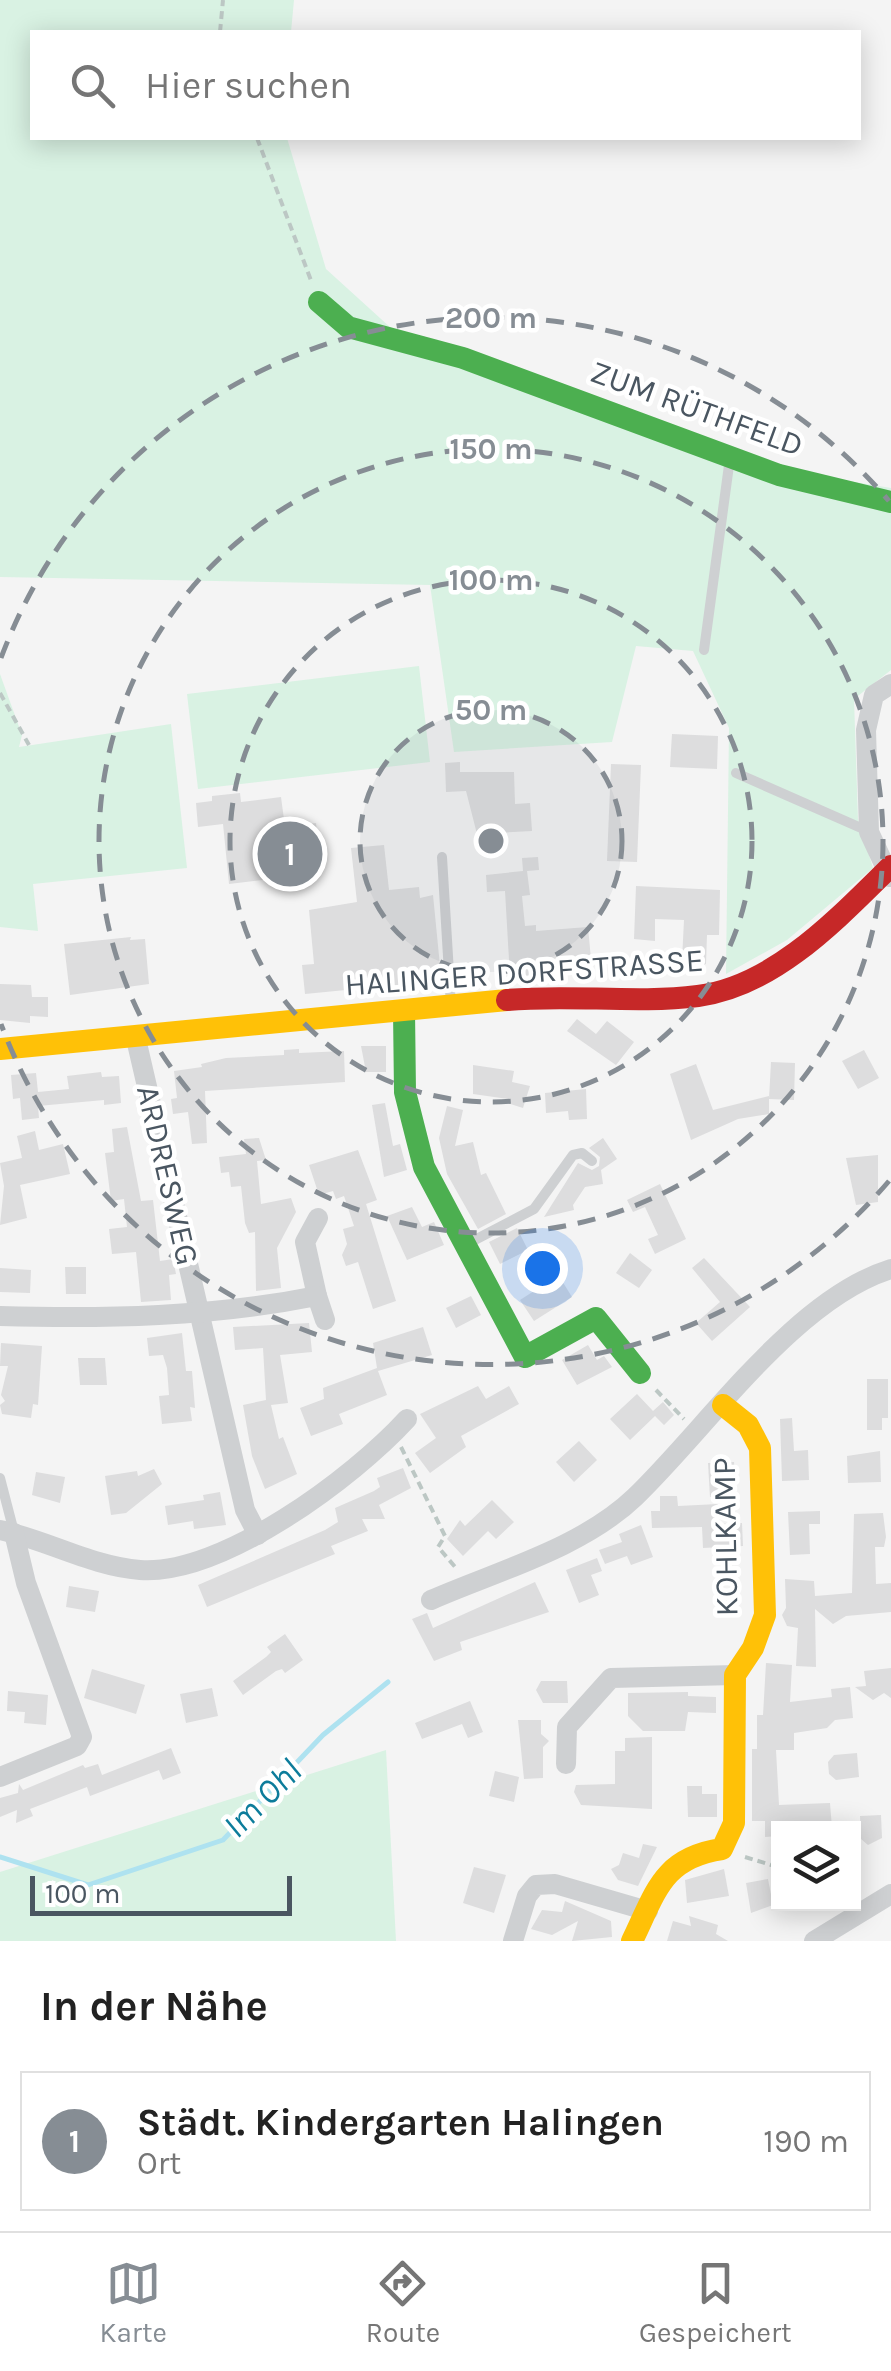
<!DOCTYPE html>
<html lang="de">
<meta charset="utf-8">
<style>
body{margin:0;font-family:Karla,sans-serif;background:#f2f2f2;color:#222}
.controls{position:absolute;right:30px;bottom:30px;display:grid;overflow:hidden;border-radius:0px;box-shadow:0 5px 25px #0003}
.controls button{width:90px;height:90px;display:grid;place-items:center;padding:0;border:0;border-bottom:2px solid #e0e0e0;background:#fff;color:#222;font:50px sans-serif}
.scale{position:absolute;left:30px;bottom:25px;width:262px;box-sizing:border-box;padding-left:10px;border:5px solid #4a5661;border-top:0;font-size:28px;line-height:35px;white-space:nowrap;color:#4a5661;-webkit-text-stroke:8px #fff;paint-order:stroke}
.you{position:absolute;left:542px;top:1268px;width:35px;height:35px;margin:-25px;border:8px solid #fff;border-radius:50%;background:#1a73e8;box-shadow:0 0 0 15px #1a73e833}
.badge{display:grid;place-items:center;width:65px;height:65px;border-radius:50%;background:#868d94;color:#fff;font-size:32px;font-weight:700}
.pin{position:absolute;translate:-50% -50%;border:5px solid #fff;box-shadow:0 2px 10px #0006}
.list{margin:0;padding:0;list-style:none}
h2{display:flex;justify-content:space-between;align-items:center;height:130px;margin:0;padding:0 40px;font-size:42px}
h2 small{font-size:32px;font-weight:400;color:#767676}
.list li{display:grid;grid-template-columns:65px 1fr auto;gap:30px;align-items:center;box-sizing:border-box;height:140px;margin:0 20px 20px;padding:0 20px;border:2px solid #e0e0e0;border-radius:0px}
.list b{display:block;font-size:38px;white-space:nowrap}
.list p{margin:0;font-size:32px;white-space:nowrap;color:#767676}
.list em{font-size:32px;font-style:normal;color:#767676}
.icon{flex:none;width:55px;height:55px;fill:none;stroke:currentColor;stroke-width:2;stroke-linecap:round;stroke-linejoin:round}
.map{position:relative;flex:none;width:891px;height:1941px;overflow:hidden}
.search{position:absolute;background:#fff;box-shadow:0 5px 25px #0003;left:30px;right:30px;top:30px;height:110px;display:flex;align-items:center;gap:25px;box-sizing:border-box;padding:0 35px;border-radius:0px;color:#767676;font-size:38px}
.sheet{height:290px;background:#fff}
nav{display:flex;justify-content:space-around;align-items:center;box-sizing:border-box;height:140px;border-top:2px solid #e0e0e0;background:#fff;font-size:28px;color:#767676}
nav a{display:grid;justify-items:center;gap:5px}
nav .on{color:#868d94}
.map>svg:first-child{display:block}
</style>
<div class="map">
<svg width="891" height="1941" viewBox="0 0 891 1941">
<rect width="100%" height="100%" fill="#f4f4f4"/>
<!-- green -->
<g fill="#d9f2e3">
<path d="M0,0H294L291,32H32V138H287L326,269L391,328L721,460L891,488V670L854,699L858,819L873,868L787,940L726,974L729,728L693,651L636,646L612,742L454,752L430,585L0,577Z"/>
<path d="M419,666L430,762L198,789L187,694Z"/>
<path d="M0,674L22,735L19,747L171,724L187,868L33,884L38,931L0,927Z"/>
<path d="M386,1750L396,1941H0V1872Z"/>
</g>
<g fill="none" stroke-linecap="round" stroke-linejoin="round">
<!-- stream -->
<path stroke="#aee2f0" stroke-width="5" d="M0,1857L88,1885L223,1840L323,1735L388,1682"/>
</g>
<!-- building -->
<g fill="#ddddde">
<path d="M672,734L718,736L717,769L670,767Z"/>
<path d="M460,762V772H514L515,804L530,803L532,831L477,834L466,791L446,792L445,763Z"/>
<path d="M611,764L641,765L637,862L607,861Z"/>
<path d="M240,793L241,802L281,797L285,827L316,823L322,873L229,884L223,824L198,827L196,803L212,801V796Z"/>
<path d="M384,845L389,890L419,887L420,898L433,895L440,966L416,971L417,983L305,994L302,965L314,964L309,910L357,902L351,848Z"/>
<path d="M538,857L539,870L527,871L530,895L522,896L525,926L536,925V931L588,927L592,970L510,977L505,891L487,892L486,875L523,871L522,858Z"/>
<path d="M636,886L720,890L719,935H707L706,964L690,969L682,960L684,920L655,919V941L634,939Z"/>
<path d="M131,937L130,940L145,939L149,984L70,995L64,944Z"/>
<path d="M0,984L31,985L32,997H48V1017L30,1016V1023L0,1020Z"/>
<path d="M577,1019L596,1034L607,1021L634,1042L616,1065L567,1031Z"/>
<path d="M361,1046H386V1072H366Z"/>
<path d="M299,1049V1053L344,1051L345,1082L205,1091L207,1143L192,1144L188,1112L173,1114L171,1099L177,1098L174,1071L202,1067L201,1064L226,1058L284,1055V1050Z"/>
<path d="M864,1050L879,1078L858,1089L842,1061Z"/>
<path d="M771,1062L795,1063L794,1100L769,1099Z"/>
<path d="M696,1064L713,1110L769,1096V1114L738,1119L691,1140L670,1074Z"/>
<path d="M473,1065L514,1071L512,1082L530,1086L523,1108L507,1103L508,1099L473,1094Z"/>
<path d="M101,1072L102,1077L119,1076L121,1103L104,1105V1100L38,1106L39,1118L22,1120L20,1098L13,1099L11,1075L36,1073L38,1092L69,1089L67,1076Z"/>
<path d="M586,1089L587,1119L569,1120L568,1111L546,1113L545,1093Z"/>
<path d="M385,1103L393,1146L400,1144L407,1170L384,1177L372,1105Z"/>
<path d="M447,1106L463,1110L455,1146L473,1142L481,1175L486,1173L506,1214L478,1229L447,1174L439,1138Z"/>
<path d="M127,1127L141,1201L153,1200L160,1261L173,1259L176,1274L169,1275L171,1300L141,1302L136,1252L112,1254L109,1229L127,1227L124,1199L111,1201L105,1153L114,1152L112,1129Z"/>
<path d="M35,1131L39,1150L63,1144L70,1174L20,1185L27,1218L0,1225L4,1186L0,1163L22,1158L17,1136Z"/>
<path d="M259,1138L266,1160L257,1161L261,1204L291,1198L296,1212L277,1248L281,1288L256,1291L255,1232L249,1233L245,1223L241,1186L231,1187L229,1172L221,1173L219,1157L246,1154L244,1139Z"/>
<path d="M603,1138L617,1159L601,1170L603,1184L585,1187L573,1205L574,1210L544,1217L578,1163L592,1170L599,1166L600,1157L589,1148Z"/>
<path d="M358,1150L377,1200L366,1204L396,1301L373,1309L358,1262L346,1266L342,1255L347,1244L343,1229L354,1226L344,1196L336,1199L333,1191L319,1195L309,1165Z"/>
<path d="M878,1155V1202L856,1205L846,1158Z"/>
<path d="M660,1184L686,1239L655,1254L648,1239L658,1235L645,1207L633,1212L627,1200Z"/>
<path d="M412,1207L422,1227L434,1222L444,1245L407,1260L387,1216Z"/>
<path d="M517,1228L528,1250L500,1264L489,1242Z"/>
<path d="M630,1253L652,1270L639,1288L616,1273Z"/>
<path d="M704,1258L750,1307L712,1341L696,1323L720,1302L692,1268Z"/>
<path d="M65,1267H86V1294H66Z"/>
<path d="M0,1268L31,1270L30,1293L0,1292Z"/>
<path d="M554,1268L572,1297L534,1321L520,1300L534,1291L529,1284Z"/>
<path d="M471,1296L481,1315L456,1328L446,1308Z"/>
<path d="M309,1323L312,1352L280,1355L288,1403L271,1405L279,1439L283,1437L297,1474L265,1489L252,1456L243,1405L266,1400L263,1348L235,1350L233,1327Z"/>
<path d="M423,1327L432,1355L378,1371L387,1395L339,1414L343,1424L311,1436L300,1408L324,1399L323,1388L377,1368L373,1343Z"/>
<path d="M182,1333L186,1371H192L195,1408L190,1407L192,1421L162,1424L159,1396L169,1395L167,1368L163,1355L149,1356L147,1338Z"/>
<path d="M1,1343L42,1346L38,1405L33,1404L31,1418L2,1414L0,1405L5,1401L1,1395L8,1366H0Z"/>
<path d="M588,1345L597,1360L604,1356L612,1367L577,1385L562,1360Z"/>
<path d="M78,1358H105L107,1385H80Z"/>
<path d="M867,1379H888V1418H882V1430H867Z"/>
<path d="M478,1386L486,1399L509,1386L519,1404L461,1436L466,1447L430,1473L415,1453L436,1438L420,1414Z"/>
<path d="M637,1394L653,1411L663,1402L674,1415L664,1425L655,1416L630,1440L610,1419Z"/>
<path d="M792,1418L794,1451L808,1450L809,1480L782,1481L780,1419Z"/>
<path d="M579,1441L597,1460L574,1482L556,1462Z"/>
<path d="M880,1451L881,1482L848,1483L847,1456Z"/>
<path d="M734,1462L736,1496L710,1497L708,1463Z"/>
<path d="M403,1468L411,1488L379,1505L385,1519H362L368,1531L331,1546L335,1554L207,1607L198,1585L325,1530L338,1522L335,1508L374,1491L380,1487L377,1478Z"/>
<path d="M154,1469L162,1484L126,1513L111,1515L105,1476L137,1471L138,1476Z"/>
<path d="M36,1472L65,1477L60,1503L32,1495Z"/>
<path d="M220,1492L226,1525L194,1529L193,1521L168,1525L165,1506L204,1500L203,1495Z"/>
<path d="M660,1496H677L678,1506L718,1504L719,1524L742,1523L743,1546L703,1548L702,1527L652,1528L651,1511H660Z"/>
<path d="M492,1500L514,1522L496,1539L488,1531L463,1556L447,1539L460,1520L465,1526Z"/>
<path d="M820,1511V1524H809L810,1554L790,1555L788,1512Z"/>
<path d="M883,1513L886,1537L884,1547H875L876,1584L891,1583V1612L846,1616L833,1624L815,1609L816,1667L796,1666L798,1628L787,1626L782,1615L786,1608L785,1579L814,1581L815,1596L852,1593L854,1514Z"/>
<path d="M641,1525L653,1557L631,1565L627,1556L605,1564L599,1550L622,1542L619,1534Z"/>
<path d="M597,1558L602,1571L591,1575L599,1595L579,1603L566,1570Z"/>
<path d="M535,1582L549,1612L460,1642L462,1650L434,1661L412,1619L427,1613L433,1628Z"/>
<path d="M69,1586L99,1591L95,1612L66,1607Z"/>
<path d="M285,1634L303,1660L285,1673L282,1669L276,1671L243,1695L233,1681L266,1657L271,1652L267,1647Z"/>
<path d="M766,1663L792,1665L790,1702L832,1697L831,1689L850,1687L853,1718L835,1720L827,1728L794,1733V1750H776L779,1805L830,1803L832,1828H778V1836L765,1837V1821H752V1749H757V1715H763Z"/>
<path d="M891,1668V1698L884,1693L873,1700L855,1687L866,1686L864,1671Z"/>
<path d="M92,1669L145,1685L136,1714L84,1698Z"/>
<path d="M541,1681H567L568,1703H543L536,1690Z"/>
<path d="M212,1688L218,1716L186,1723L180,1694Z"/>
<path d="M8,1691L48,1695L46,1725L24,1723L25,1712L7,1711Z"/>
<path d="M688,1692V1696L716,1697V1713L688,1712L685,1731H643L628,1716V1693Z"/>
<path d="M470,1701L483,1732L468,1738L462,1724L422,1739L415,1723Z"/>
<path d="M518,1720H541V1734L549,1741L543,1747V1778L524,1779Z"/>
<path d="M652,1737V1809L581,1805L574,1792L576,1785L615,1784V1751H625V1738Z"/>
<path d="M171,1748L181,1773L163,1780L159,1770L90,1796L87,1787L30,1809L33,1816L16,1823L17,1810L0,1817V1798L18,1793L19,1784L23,1790L83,1765L85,1768L98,1764L102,1775Z"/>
<path d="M857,1753L859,1777L836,1780L829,1774L828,1762L834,1755Z"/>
<path d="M495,1771L519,1777L514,1802L489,1796Z"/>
<path d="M687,1786H702V1794H717V1817H688Z"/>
<path d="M881,1815L882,1838L868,1845L861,1839L860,1816Z"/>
<path d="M643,1844L657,1847L638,1886L618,1880L611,1869L619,1865L623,1853L639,1858Z"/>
<path d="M474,1867L506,1875L494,1913L463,1903Z"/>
<path d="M724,1869L729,1896L687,1903L685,1880Z"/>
<path d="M768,1879L773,1905L751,1913L746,1883Z"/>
<path d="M565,1901L611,1921L612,1937L572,1941L578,1921L552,1935L531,1929L542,1910L562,1912Z"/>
<path d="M689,1916L718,1925L716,1934L728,1941H667L673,1921L691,1926Z"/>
</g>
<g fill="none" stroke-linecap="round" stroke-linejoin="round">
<!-- path -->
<g stroke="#bcc7c4" stroke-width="4" stroke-dasharray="8 5" stroke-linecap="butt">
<path d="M220,32L223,0"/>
<path d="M257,138L312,283"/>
<path d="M0,693L29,745"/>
<path d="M656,1390L684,1419"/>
<path d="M401,1447L445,1536L438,1547L456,1568"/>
<path d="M745,1857L778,1867"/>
</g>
<!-- lane -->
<g stroke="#ced0d2" stroke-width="10">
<path d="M704,650L730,458"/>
<path d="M736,773L868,831"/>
<path d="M442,857L451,1006"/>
<path d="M469,1243L534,1209L573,1155L582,1153L592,1161"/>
<path d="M0,1478L14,1532"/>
</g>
<!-- street -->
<g stroke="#ced0d2" stroke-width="20">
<path d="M890,877L869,832L866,730L874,695L891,684"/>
<path d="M136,1039L245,1510L258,1535"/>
<path d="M317,1296L305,1242L318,1218"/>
<path d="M0,1316C106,1319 212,1317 317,1296L325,1320"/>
<path d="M0,1530C47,1540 91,1566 140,1570C222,1576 354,1477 407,1419"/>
<path d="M431,1600C497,1571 582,1548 635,1497C707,1428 794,1299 891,1269"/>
<path d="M566,1764L567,1727L611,1678L735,1675"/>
<path d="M0,1777L77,1746L82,1737L26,1583L14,1533"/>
<path d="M513,1941L527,1896L536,1885L555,1884L648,1911"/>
<path d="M814,1941L891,1894"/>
</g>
<!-- fast -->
<g stroke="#4caf50" stroke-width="22">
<path d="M319,302L348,327L463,358L779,475L891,502"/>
<path d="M404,1011L405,1092L424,1167L525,1357L596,1318L640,1373"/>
</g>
<!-- slow -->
<g stroke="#ffc107" stroke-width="22">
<path d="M0,1049L507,1000"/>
<path d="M632,1941C656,1892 662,1858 722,1849L734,1823L735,1675L753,1648L765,1615L760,1448L748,1425L723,1405"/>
</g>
<!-- jam -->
<path stroke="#c62828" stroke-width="22" d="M507,1000C570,994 635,1004 698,996C775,986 838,918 891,866"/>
</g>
<!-- distance rings -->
<circle cx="491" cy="841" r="131" fill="#868d94" fill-opacity=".12"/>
<g fill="none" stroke="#868d94" stroke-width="5" stroke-dasharray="18 12">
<circle cx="491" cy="841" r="131"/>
<circle cx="491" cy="841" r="261"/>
<circle cx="491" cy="841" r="392"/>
<path d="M889 1181A523 523 0 0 1 1 1024M1 658A523 523 0 0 1 889 501"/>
</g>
<g text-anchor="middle" stroke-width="9" stroke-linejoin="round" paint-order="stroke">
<!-- street labels -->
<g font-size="32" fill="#4a5661" stroke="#fff">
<text transform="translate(697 408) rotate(20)" y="11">ZUM RÜTHFELD</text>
<text transform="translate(524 972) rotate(-4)" y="11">HALINGER DORFSTRASSE</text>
<text transform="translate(168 1175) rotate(77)" y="11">ARDRESWEG</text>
<text transform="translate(725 1537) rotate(-91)" y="11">KOHLKAMP</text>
</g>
<!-- water labels -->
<g font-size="35" font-style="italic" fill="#0c7c9b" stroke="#fff">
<text transform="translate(262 1798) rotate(-45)" y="12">Im Ohl</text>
</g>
</g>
<circle cx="491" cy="841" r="15" fill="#868d94" stroke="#fff" stroke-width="5"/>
<g font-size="30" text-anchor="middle" font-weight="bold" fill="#868d94" stroke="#fff" stroke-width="9" stroke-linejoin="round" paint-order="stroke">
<text x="491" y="328">200 m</text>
<text x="491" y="459">150 m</text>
<text x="491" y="590">100 m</text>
<text x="491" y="720">50 m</text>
</g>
</svg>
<div class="controls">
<button><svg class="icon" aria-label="layers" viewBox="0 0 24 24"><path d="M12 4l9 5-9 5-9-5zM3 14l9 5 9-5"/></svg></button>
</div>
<div class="scale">100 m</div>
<div class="you"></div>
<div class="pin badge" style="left:290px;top:854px">1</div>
<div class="search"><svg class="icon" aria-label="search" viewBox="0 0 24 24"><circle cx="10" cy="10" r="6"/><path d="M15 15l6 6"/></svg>Hier suchen</div>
</div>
<section class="sheet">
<h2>In der Nähe<small></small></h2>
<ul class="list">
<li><span class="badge">1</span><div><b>Städt. Kindergarten Halingen</b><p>Ort</p></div><em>190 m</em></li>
</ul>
</section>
<nav>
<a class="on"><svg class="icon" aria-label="map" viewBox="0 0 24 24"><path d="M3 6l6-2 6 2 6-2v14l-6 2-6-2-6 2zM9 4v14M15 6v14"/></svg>Karte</a>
<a><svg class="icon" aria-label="directions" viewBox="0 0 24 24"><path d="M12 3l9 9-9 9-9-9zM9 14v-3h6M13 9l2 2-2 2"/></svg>Route</a>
<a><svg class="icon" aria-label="saved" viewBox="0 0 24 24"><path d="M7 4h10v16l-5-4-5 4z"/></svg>Gespeichert</a>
</nav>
